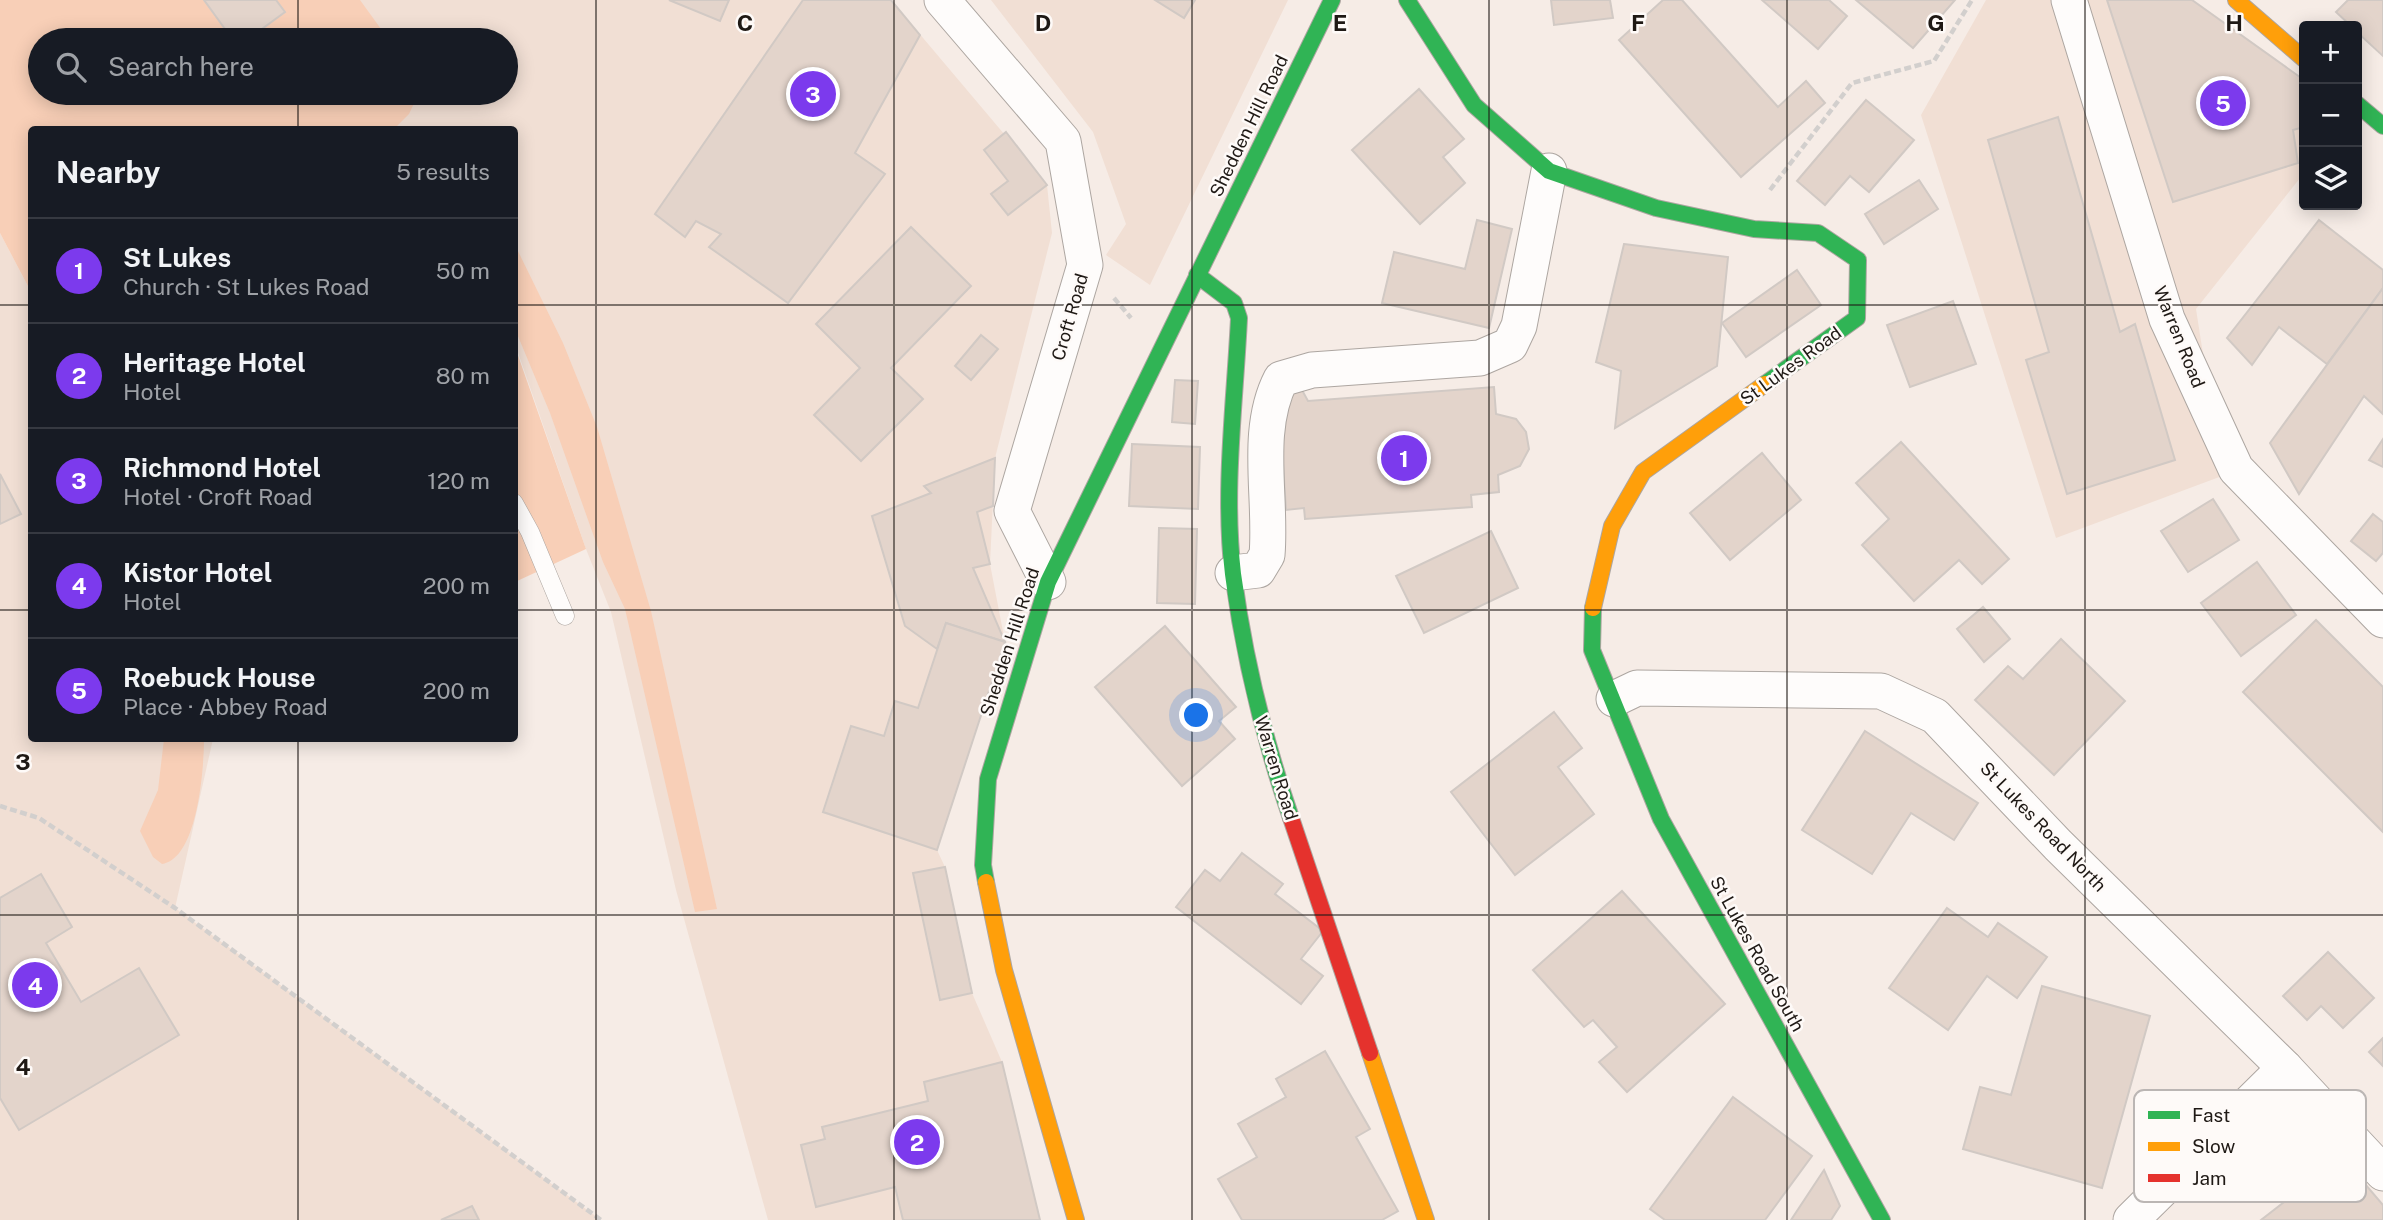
<!DOCTYPE html>
<meta charset="utf-8">
<style>
body{margin:0;font-family:"Public Sans",sans-serif;background:#20242c;color:#f1f3f6}
.controls{position:absolute;right:21px;top:21px;display:grid;overflow:hidden;border-radius:7px;box-shadow:0 4px 18px #0003}
.controls button{width:63px;height:63px;display:grid;place-items:center;padding:0;border:0;border-bottom:2px solid #363941;background:#171b24;color:#f1f3f6;font:35px sans-serif}
.you{position:absolute;left:1197px;top:716px;width:24px;height:24px;margin:-18px;border:5px solid #fff;border-radius:50%;background:#1a73e8;box-shadow:0 0 0 10px #1a73e833}
.badge{display:grid;place-items:center;width:46px;height:46px;border-radius:50%;background:#7c3aed;color:#fff;font-size:23px;font-weight:700}
.pin{position:absolute;translate:-50% -50%;border:4px solid #fff;box-shadow:0 2px 7px #0006}
.list{margin:0;padding:0;list-style:none}
h2{display:flex;justify-content:space-between;align-items:center;height:91px;margin:0;padding:0 28px;font-size:30px}
h2 small{font-size:23px;font-weight:400;color:#9ea1a6}
.list li{display:grid;grid-template-columns:46px 1fr auto;gap:21px;align-items:center;box-sizing:border-box;height:105px;padding:0 28px;border-top:2px solid #363941}
.list b{display:block;font-size:26px;white-space:nowrap}
.list p{margin:0;font-size:23px;white-space:nowrap;color:#9ea1a6}
.list em{font-size:23px;font-style:normal;color:#9ea1a6}
.icon{flex:none;width:38px;height:38px;fill:none;stroke:currentColor;stroke-width:2;stroke-linecap:round;stroke-linejoin:round}
.map{position:relative;flex:none;width:2383px;height:1220px;overflow:hidden}
.search{position:absolute;background:#171b24;box-shadow:0 4px 18px #0003;left:28px;top:28px;width:490px;height:77px;display:flex;align-items:center;gap:18px;box-sizing:border-box;padding:0 24px;border-radius:38px;color:#9ea1a6;font-size:26px}
.panel{position:absolute;background:#171b24;box-shadow:0 4px 18px #0003;left:28px;top:126px;width:490px;height:616px;border-radius:7px}
.map>svg:first-child{display:block}
</style>
<div class="map">
<svg width="2383" height="1220" viewBox="0 0 2383 1220">
<rect width="100%" height="100%" fill="#f6ece6"/>
<!-- built -->
<g fill="#f1dfd4">
<path d="M314,0H891L1047,185L1052,233L995,458L990,564L1005,642L937,850L945,867L972,993L1002,1062L1040,1220H768L676,890L611,612L586,549L515,344L514,130L394,129L372,93H506V40H339Z"/>
<path d="M991,0H1288L1150,285L1106,255L1126,224L1093,132Z"/>
<path d="M1986,0H2192L2304,80V173L2196,309L2222,476L2056,538L1921,115Z"/>
<path d="M0,233L31,292L32,738L213,739L175,908L601,1220H0Z"/>
</g>
<!-- green -->
<g fill="#f8cfb7">
<path d="M0,0H360L389,40H40V93H419L409,114L394,129L32,130L31,292L0,233Z"/>
<path d="M515,245L563,343L597,427L651,611L717,909L695,912L625,609L603,562L550,413L515,329Z"/>
<path d="M514,344L586,549L515,582H514Z"/>
<path d="M164,739H204C204,767 198,859 162,864L153,857L140,831L158,790Z"/>
</g>
<!-- building -->
<g fill="#e3d4cb" stroke="#d1c9c4" stroke-width="2">
<path d="M204,0H276L285,12L247,40H233Z"/>
<path d="M669,0H729L720,21Z"/>
<path d="M803,0H891L920,35L855,153L885,174L788,303L709,247L721,234L696,221L685,237L655,214Z"/>
<path d="M1155,0H1195L1184,18Z"/>
<path d="M1551,0H1610L1613,18L1554,25Z"/>
<path d="M1663,0H1682L1778,107L1806,81L1825,103L1741,177L1619,40Z"/>
<path d="M1762,0H1829L1847,16L1818,49Z"/>
<path d="M1856,0H1955L1913,48Z"/>
<path d="M2107,0H2192L2304,80V127L2293,130L2298,163L2173,202Z"/>
<path d="M2348,0H2383V56L2357,32V26H2351L2336,12Z"/>
<path d="M1419,89L1464,139L1443,157L1465,183L1420,224L1352,150Z"/>
<path d="M1866,100L1914,140L1869,192L1850,176L1825,205L1797,181Z"/>
<path d="M2058,117L2120,332L2135,324L2175,460L2067,494L2026,360L2049,352L1988,140Z"/>
<path d="M1006,132L1047,185L1008,215L991,194L1008,181L984,150Z"/>
<path d="M1919,180L1938,209L1884,244L1865,214Z"/>
<path d="M1477,220L1512,229L1489,328L1382,303L1394,252L1465,269Z"/>
<path d="M2319,220L2383,270V288L2327,364L2279,327L2252,365L2227,338Z"/>
<path d="M911,227L971,286L891,368L923,399L861,461L814,415L860,368L816,324Z"/>
<path d="M1624,244L1728,257L1717,366L1615,428L1621,371L1596,362Z"/>
<path d="M1797,270L1821,305L1746,357L1722,323Z"/>
<path d="M2383,288V414L2364,396L2299,494L2270,443Z"/>
<path d="M1953,301L1976,364L1910,387L1887,325Z"/>
<path d="M981,335L998,349L971,380L955,366Z"/>
<path d="M1175,380L1198,381L1195,424L1172,422Z"/>
<path d="M1494,387L1496,414L1516,419L1526,432L1529,449L1520,466L1498,475L1499,492L1471,495L1472,507L1305,519L1304,508L1286,510L1279,401L1286,392L1302,390L1308,401Z"/>
<path d="M2383,439V467L2369,460Z"/>
<path d="M1901,442L2009,559L1982,584L1959,560L1914,601L1862,545L1889,519L1856,483Z"/>
<path d="M1132,444L1200,447L1198,509L1129,506Z"/>
<path d="M1762,453L1801,500L1730,560L1690,513Z"/>
<path d="M995,458L993,506L977,512L990,564L973,568L1005,642L946,623L937,649L905,626L872,516L931,493L924,486Z"/>
<path d="M0,474L21,514L0,524Z"/>
<path d="M2213,499L2239,540L2188,572L2161,531Z"/>
<path d="M2373,514L2383,522V553L2376,561L2351,541Z"/>
<path d="M1159,528L1197,529L1195,604L1157,603Z"/>
<path d="M1491,531L1518,588L1424,633L1396,576Z"/>
<path d="M2257,562L2296,615L2241,656L2201,603Z"/>
<path d="M1983,607L2010,639L1984,662L1957,629Z"/>
<path d="M2316,620L2383,687V832L2243,692Z"/>
<path d="M946,623L1005,642L937,850L823,812L851,726L884,736L895,701L918,708Z"/>
<path d="M1165,626L1236,707L1219,721L1235,739L1182,786L1095,687Z"/>
<path d="M2061,639L2125,701L2054,775L1975,700L2008,666L2023,679Z"/>
<path d="M1554,712L1582,748L1558,767L1594,814L1515,875L1451,792Z"/>
<path d="M1865,731L1978,803L1954,840L1911,813L1872,874L1802,830Z"/>
<path d="M1242,853L1283,884L1275,894L1323,931L1301,959L1323,976L1301,1004L1176,907L1205,870L1220,881Z"/>
<path d="M945,867L972,993L940,1000L913,873Z"/>
<path d="M41,874L72,927L46,943L81,1002L139,968L179,1035L19,1130L0,1098V898Z"/>
<path d="M1622,891L1725,1004L1627,1092L1599,1062L1617,1047L1593,1020L1584,1027L1533,970Z"/>
<path d="M1947,908L1988,937L1998,923L2047,957L2017,998L1987,976L1948,1030L1889,988Z"/>
<path d="M2328,952L2374,998L2343,1028L2321,1006L2307,1020L2283,996Z"/>
<path d="M2042,986L2150,1016L2102,1188L1963,1149L1980,1087L2011,1095Z"/>
<path d="M2383,1038V1066L2369,1052Z"/>
<path d="M1325,1051L1370,1129L1356,1137L1398,1211L1382,1220H1242L1218,1179L1257,1157L1238,1124L1286,1097L1276,1079Z"/>
<path d="M1002,1062L1040,1220H903L895,1187L816,1207L801,1145L825,1139L822,1127L928,1101L924,1082Z"/>
<path d="M1733,1097L1812,1156L1765,1220H1665L1650,1209Z"/>
<path d="M2342,1157L2383,1205V1220H2261Z"/>
<path d="M1824,1170L1840,1206L1831,1220H1791Z"/>
<path d="M472,1206L479,1220H441Z"/>
</g>
<g fill="none" stroke-linecap="round" stroke-linejoin="round">
<defs>
<path id="lane" d="M514,503L530,532L565,616"/>
<g id="street">
<path d="M942,0L1063,141L1085,265L1012,511L1048,582"/>
<path d="M2069,0L2167,319L2236,469L2383,620"/>
<path d="M1233,573L1258,570L1267,555C1272,498 1254,431 1281,379L1312,370L1480,358L1510,345L1519,326L1549,171"/>
<path d="M1614,699L1637,688L1881,691L1935,716L2058,845L2285,1068L2383,1173"/>
<path d="M2131,1220L2285,1068"/>
</g>
<g id="fast">
<path d="M1407,0L1474,105L1549,171L1656,208L1754,229L1818,233L1858,260L1857,318L1765,384"/>
<path d="M2357,104L2383,126"/>
<path d="M1197,275L1234,303L1239,318C1235,402 1223,490 1233,574C1244,657 1264,739 1291,818"/>
<path d="M1593,608L1592,650L1661,819L1882,1220"/>
<path d="M986,882L983,865L988,779L1048,582L1332,0"/>
</g>
<g id="slow">
<path d="M2236,0L2304,59"/>
<path d="M1593,608L1612,526L1643,472L1765,384"/>
<path d="M986,882L1004,970L1076,1220"/>
<path d="M1370,1053L1426,1220"/>
</g>
<path id="jam" d="M1291,818L1370,1053"/>
</defs>
<!-- lane casing -->
<use href="#lane" stroke="#ada6a1" stroke-width="19"/>
<!-- street casing -->
<use href="#street" stroke="#ada6a1" stroke-width="37"/>
<!-- fast casing -->
<use href="#fast" stroke="#ada6a1" stroke-width="18"/>
<!-- slow casing -->
<use href="#slow" stroke="#ada6a1" stroke-width="18"/>
<!-- jam casing -->
<use href="#jam" stroke="#ada6a1" stroke-width="18"/>
<!-- path -->
<g stroke="#d2cfcd" stroke-width="4.5" stroke-dasharray="7 3.5" stroke-linecap="butt">
<path d="M1770,190L1852,83L1934,61L1972,0"/>
<path d="M1114,298L1131,318"/>
<path d="M0,806L39,818L175,908L601,1220"/>
</g>
<!-- lane -->
<use href="#lane" stroke="#fefcfb" stroke-width="18"/>
<!-- street -->
<use href="#street" stroke="#fefcfb" stroke-width="35"/>
<!-- fast -->
<use href="#fast" stroke="#30b455" stroke-width="16"/>
<!-- slow -->
<use href="#slow" stroke="#ff9f0a" stroke-width="16"/>
<!-- jam -->
<use href="#jam" stroke="#e5322d" stroke-width="16"/>
</g>
<!-- grid -->
<path fill="none" stroke="#1f1915" stroke-width="2" stroke-opacity="0.55" d="M298,0V40M596,0V1220M894,0V1220M1192,0V1220M1489,0V1220M1787,0V1220M2085,0V1220M298,93V130M0,305H32M514,305H2383M0,610H32M514,610H2383M298,738V1220M0,915H2383"/>
<g text-anchor="middle" stroke-width="5" stroke-linejoin="round" paint-order="stroke">
<!-- street labels -->
<g font-size="18" fill="#1f1915" stroke="#fefaf8">
<text transform="translate(1249 126) rotate(-64)" y="6">Shedden Hill Road</text>
<text transform="translate(1070 317) rotate(-74)" y="6">Croft Road</text>
<text transform="translate(2179 337) rotate(68)" y="6">Warren Road</text>
<text transform="translate(1791 366) rotate(-36)" y="6">St Lukes Road</text>
<text transform="translate(1010 642) rotate(-72)" y="6">Shedden Hill Road</text>
<text transform="translate(1276 768) rotate(73)" y="6">Warren Road</text>
<text transform="translate(2043 827) rotate(46)" y="6">St Lukes Road North</text>
<text transform="translate(1757 954) rotate(61)" y="6">St Lukes Road South</text>
</g>
</g>
<!-- legend -->
<rect x="2134" y="1090" width="232" height="112" rx="10" fill="#fefaf8" stroke="#bbb6b4" stroke-width="2"/>
<rect x="2148" y="1111" width="32" height="8" fill="#30b455"/>
<rect x="2148" y="1142" width="32" height="9" fill="#ff9f0a"/>
<rect x="2148" y="1174" width="32" height="8" fill="#e5322d"/>
<g font-size="19" fill="#1f1915">
<text x="2192" y="1122">Fast</text>
<text x="2192" y="1153">Slow</text>
<text x="2192" y="1185">Jam</text>
</g>
<g font-size="23" text-anchor="middle" font-weight="bold" fill="#1f1915" stroke="#fefaf8" stroke-width="5" stroke-linejoin="round" paint-order="stroke">
<text x="745" y="31">C</text>
<text x="1043" y="31">D</text>
<text x="1340" y="31">E</text>
<text x="1638" y="31">F</text>
<text x="1936" y="31">G</text>
<text x="2234" y="31">H</text>
<text x="23" y="770">3</text>
<text x="23" y="1075">4</text>
</g>
</svg>
<div class="controls">
<button>+</button>
<button>−</button>
<button><svg class="icon" aria-label="layers" viewBox="0 0 24 24"><path d="M12 4l9 5-9 5-9-5zM3 14l9 5 9-5"/></svg></button>
</div>
<div class="you"></div>
<div class="pin badge" style="left:1404px;top:458px">1</div>
<div class="pin badge" style="left:917px;top:1142px">2</div>
<div class="pin badge" style="left:813px;top:94px">3</div>
<div class="pin badge" style="left:35px;top:985px">4</div>
<div class="pin badge" style="left:2223px;top:103px">5</div>
<div class="search"><svg class="icon" aria-label="search" viewBox="0 0 24 24"><circle cx="10" cy="10" r="6"/><path d="M15 15l6 6"/></svg>Search here</div>
<section class="panel">
<h2>Nearby<small>5 results</small></h2>
<ul class="list">
<li><span class="badge">1</span><div><b>St Lukes</b><p>Church · St Lukes Road</p></div><em>50 m</em></li>
<li><span class="badge">2</span><div><b>Heritage Hotel</b><p>Hotel</p></div><em>80 m</em></li>
<li><span class="badge">3</span><div><b>Richmond Hotel</b><p>Hotel · Croft Road</p></div><em>120 m</em></li>
<li><span class="badge">4</span><div><b>Kistor Hotel</b><p>Hotel</p></div><em>200 m</em></li>
<li><span class="badge">5</span><div><b>Roebuck House</b><p>Place · Abbey Road</p></div><em>200 m</em></li>
</ul>
</section>
</div>
